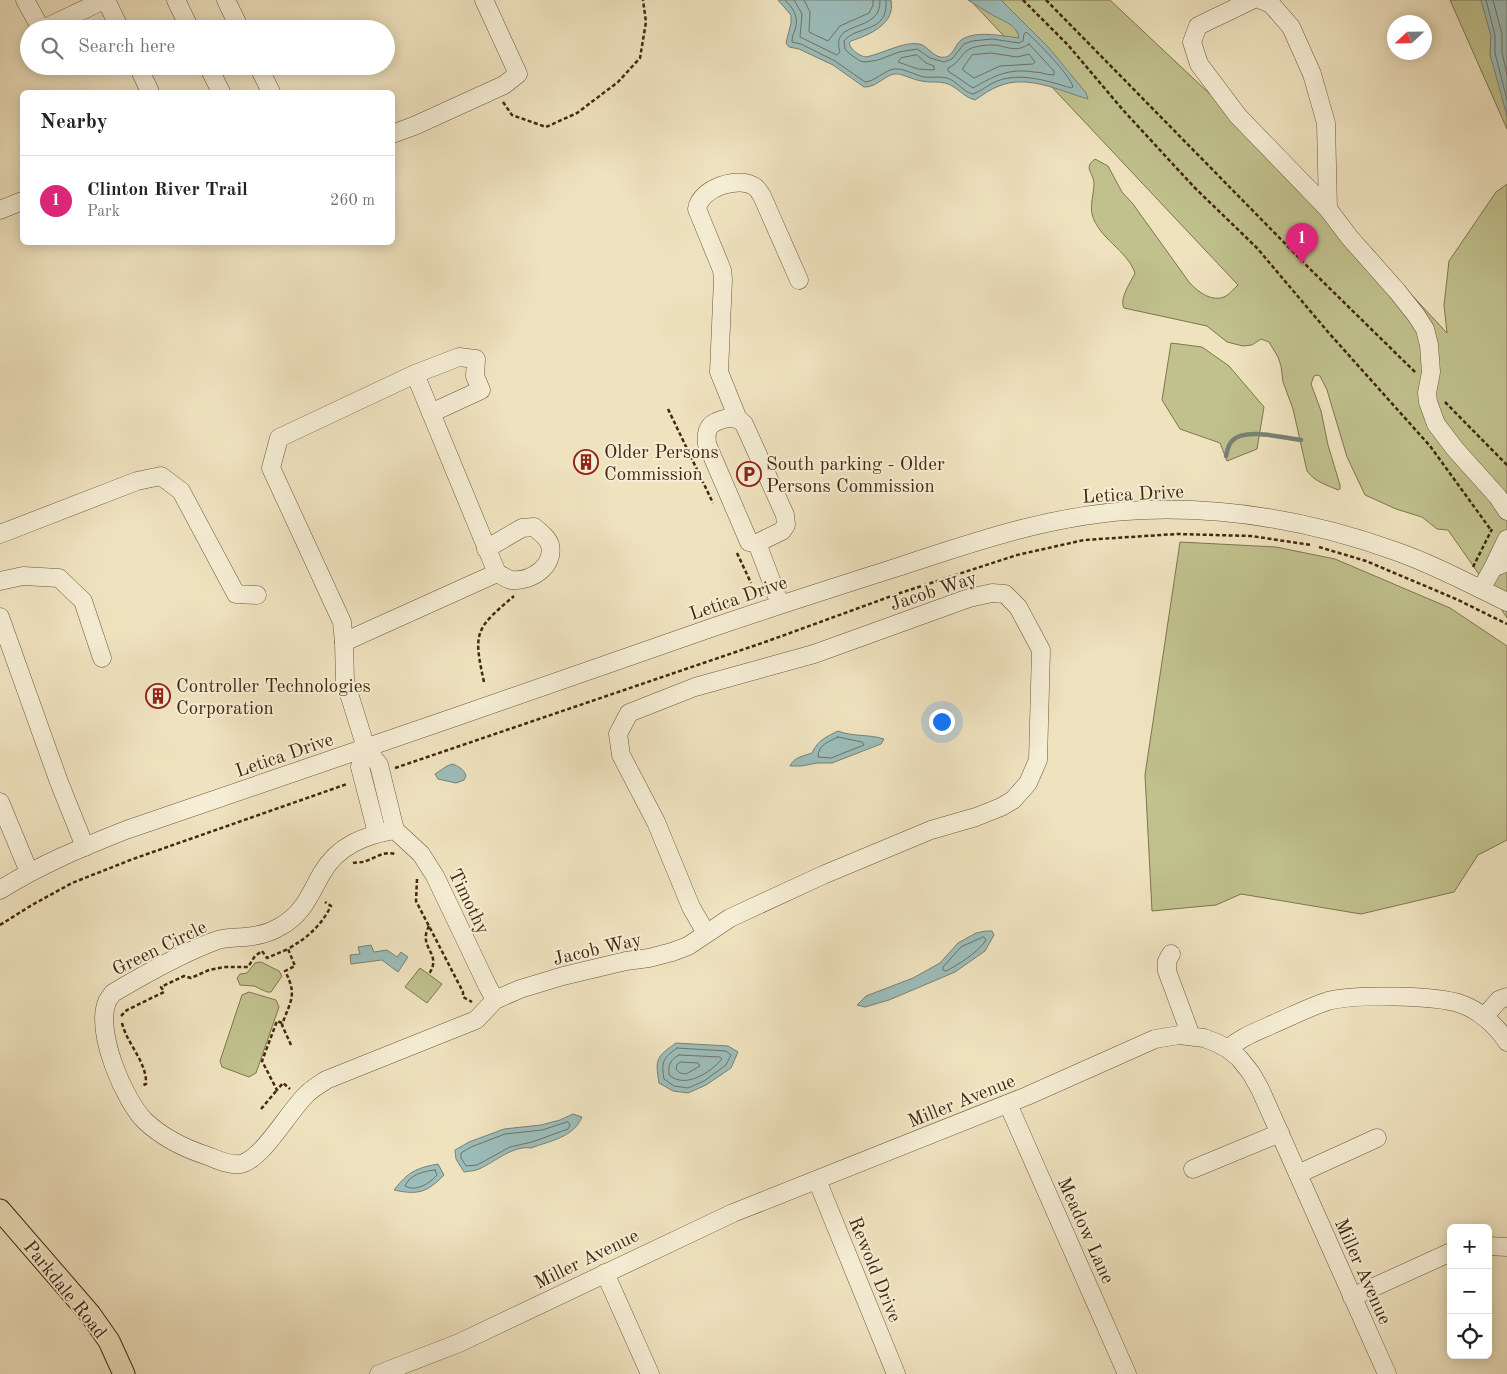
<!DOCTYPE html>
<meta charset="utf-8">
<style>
body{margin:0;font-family:"Old Standard TT",serif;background:#f2f2f2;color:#222}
.controls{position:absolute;right:15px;bottom:15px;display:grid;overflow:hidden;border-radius:8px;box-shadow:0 2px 12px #0003}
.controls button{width:45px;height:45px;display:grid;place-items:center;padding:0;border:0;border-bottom:1px solid #e0e0e0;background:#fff;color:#222;font:25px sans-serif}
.compass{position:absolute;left:1387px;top:15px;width:45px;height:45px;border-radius:50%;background:#fff;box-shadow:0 2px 12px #0003;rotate:248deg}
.you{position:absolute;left:941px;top:721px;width:18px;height:18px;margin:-12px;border:4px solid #fff;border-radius:50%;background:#1a73e8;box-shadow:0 0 0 8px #1a73e833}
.badge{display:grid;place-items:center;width:32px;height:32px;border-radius:50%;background:#db2777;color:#fff;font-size:16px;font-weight:700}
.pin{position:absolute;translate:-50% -41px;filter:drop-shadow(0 1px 2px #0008)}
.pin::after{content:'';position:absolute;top:26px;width:18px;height:15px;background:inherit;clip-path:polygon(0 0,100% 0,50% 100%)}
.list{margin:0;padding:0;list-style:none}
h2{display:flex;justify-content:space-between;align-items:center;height:65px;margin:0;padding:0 20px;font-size:21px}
h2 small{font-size:16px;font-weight:400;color:#767676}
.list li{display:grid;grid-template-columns:32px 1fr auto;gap:15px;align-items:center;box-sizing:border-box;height:90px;padding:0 20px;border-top:1px solid #e0e0e0}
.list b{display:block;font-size:19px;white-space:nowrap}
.list p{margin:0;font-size:16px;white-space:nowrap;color:#767676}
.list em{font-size:16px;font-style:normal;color:#767676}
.icon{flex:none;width:28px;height:28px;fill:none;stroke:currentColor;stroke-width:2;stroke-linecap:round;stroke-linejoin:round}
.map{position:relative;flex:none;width:1507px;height:1374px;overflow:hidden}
.search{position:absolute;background:#fff;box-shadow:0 2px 12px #0003;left:20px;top:20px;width:375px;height:55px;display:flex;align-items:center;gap:12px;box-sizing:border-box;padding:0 18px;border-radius:28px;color:#767676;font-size:19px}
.panel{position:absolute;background:#fff;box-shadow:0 2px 12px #0003;left:20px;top:90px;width:375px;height:155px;border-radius:8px}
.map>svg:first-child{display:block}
</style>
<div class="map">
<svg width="1507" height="1374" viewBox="0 0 1507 1374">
<rect width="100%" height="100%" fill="#efe3bf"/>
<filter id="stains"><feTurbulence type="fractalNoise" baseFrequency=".004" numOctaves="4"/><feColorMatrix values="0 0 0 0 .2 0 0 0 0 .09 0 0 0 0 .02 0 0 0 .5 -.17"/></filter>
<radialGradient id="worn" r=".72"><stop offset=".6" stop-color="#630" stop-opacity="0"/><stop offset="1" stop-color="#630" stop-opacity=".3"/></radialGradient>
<!-- green -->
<g fill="#c0c18d" stroke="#81744e">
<path d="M970,0H1110L1330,207L1447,333L1444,305L1449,261L1496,192L1507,184V618L1476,570L1448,530L1437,529L1422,517L1396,509L1365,495L1347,457L1327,390L1320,376L1317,375L1314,376L1311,384L1321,411L1328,445L1340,485V489L1338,490C1327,485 1315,482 1307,471L1293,409L1283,382L1281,366L1278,357L1269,342L1261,339L1252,345L1243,346L1227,342L1207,326L1124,308C1119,298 1131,282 1135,273C1127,250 1098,238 1092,214C1090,204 1094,193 1094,183C1093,172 1083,168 1095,159L1108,166L1122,192L1133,204L1189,282C1198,292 1212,303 1226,296C1231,293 1234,288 1238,285Z"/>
<path d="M1450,0H1507V129Z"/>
<path d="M1171,343L1202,347L1229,366L1264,407L1257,449L1227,461L1220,443L1180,429L1162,400Z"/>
<path d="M1180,542L1276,547L1335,559L1450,608L1507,646V840L1478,855L1454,892L1361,914L1241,894L1216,905L1152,911L1145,775Z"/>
<path d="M261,962L279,971L282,976L271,992H267L254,986L240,985L237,978L240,974L247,973L255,963Z"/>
<path d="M420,968L442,984L427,1003L405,987Z"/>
<path d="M249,992L276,1000L279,1007L256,1073L249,1077L222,1067L220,1061L242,995Z"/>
</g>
<!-- water -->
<g fill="#9cbdba" stroke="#788175">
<path d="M778,0H891C896,24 869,35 851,41L849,43C851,50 859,56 866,57C882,54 904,41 919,44C928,45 934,60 946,57C953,55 956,44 961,40C975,30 1003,36 1019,38C1017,23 1001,21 989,13C982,9 975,4 968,0H1001L1048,47L1086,93L1088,99C1060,91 1028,74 999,86C990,89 983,95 975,100C963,97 957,86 945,83C938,81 929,83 922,81C914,80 907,76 899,74C886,72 878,88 864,87L833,65L799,49L789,47L786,43L791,23V15Z"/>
<path d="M1481,0H1507V116L1490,54L1491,36Z"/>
<path d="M838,731C853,737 869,734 884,739L881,744L832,763H817L802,766H790C794,757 804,756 812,753C818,740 826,737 838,731Z"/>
<path d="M453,764C459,767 464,769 466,776L464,780L456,783L438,779L435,774L447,766Z"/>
<path d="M986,931H992L994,935L985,951L955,972L889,1000L865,1007L857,1005L866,996L913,978L940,963L958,943L976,933Z"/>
<path d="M371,945L374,952L387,950L397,957L401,952L408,957L398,972L382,960L351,964L350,955L360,954L358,947Z"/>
<path d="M676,1043L728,1046L738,1052L731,1068L706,1085L688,1093L673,1091L659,1083C655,1059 656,1057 676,1043Z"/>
<path d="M573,1114L582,1117C574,1137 550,1141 531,1148C513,1145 495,1162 479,1169C475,1171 469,1171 464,1172L456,1159L455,1150L469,1142L504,1129L541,1125L560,1120Z"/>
<path d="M438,1164L444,1175C427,1193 417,1195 394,1190C408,1172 416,1168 438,1164Z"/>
</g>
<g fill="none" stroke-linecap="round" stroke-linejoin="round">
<!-- shore -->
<g stroke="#6f7264" stroke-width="1">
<path d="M785,0C794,9 799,17 795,30C793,35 792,37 792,42L801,44L835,61L865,82C876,81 883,71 894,69C904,68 914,75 924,77C931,78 940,76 947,78C957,81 963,92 973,94C982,91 989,84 997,81C1021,72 1048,81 1071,88L1073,87C1070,75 1037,41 1026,32L1024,34L1023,41L1019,43L992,39L972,41L964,44L952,59L944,62L930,58L917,49L899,52L878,60L865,62L860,61L850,54L845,49L844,41C856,25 889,34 886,0"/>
<path d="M794,0L802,14L800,37L837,55L840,52C829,18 882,35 880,0"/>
<path d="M804,0L810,12L809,32L828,41L840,26L869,13L873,5V0"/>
<path d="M1486,0L1495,35V53L1507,100"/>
<path d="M1493,0L1502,34V52L1507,75"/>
<path d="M1029,44L1054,71V75C1047,75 1041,72 1034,72C1008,68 994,76 973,88L948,71V68C959,64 963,50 972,48C977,46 986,45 991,45C1007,45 1014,54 1029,44Z"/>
<path d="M991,53L1017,57L1029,54L1035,62L1033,64L1000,66L974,78L963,70V68L972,55Z"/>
<path d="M917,55L926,63L934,66V70L918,69L898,62L901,58Z"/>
<path d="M838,737L862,742L864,745L831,758L818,757C818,745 828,742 838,737Z"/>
<path d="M984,937L986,940C980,951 958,965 946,971L943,970V967L961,947Z"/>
<path d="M677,1048L726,1051L731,1055L726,1065L704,1081L688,1088L674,1086L664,1079C661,1062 663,1058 677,1048Z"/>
<path d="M679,1055L720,1057L722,1059C710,1073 685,1089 669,1075C668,1065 670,1060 679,1055Z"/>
<path d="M681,1062L698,1063L700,1066L686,1074L680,1073L676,1069L677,1065Z"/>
<path d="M568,1122L570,1125L568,1129L532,1142L510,1147L477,1165L466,1166L461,1158V1153L471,1147L505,1134L542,1130Z"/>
<path d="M435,1170L437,1175C429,1184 416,1192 405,1186C409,1175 424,1171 435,1170Z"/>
</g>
<!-- stream -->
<path stroke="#788175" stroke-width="4.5" d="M1226,456C1227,451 1228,445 1232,441C1244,427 1284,438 1301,440"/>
<defs>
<g id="minor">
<path d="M25,0L41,29"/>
<path d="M106,0L120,29"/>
<path d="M176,0L190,29"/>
<path d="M226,0L240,29"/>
<path d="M1252,0L1198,26L1192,42L1199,64L1238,116L1328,209L1350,238L1397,291L1416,315L1425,329L1429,345L1431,372L1427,393L1428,402L1436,424L1455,449L1498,497L1507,511"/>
<path d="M1261,0L1271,4L1291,27L1312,74L1326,123L1328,209"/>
<path d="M43,29L104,0"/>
<path d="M138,66L150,92"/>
<path d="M208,66L221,92"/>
<path d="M258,66L271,92"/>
<path d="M392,134L414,126L504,85L518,74L484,0"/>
<path d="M0,210L22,201"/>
<path d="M728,418L738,419L744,424L785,515L786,525L782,531L757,543L749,542L707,444C705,426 711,422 728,418Z"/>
<path d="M738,419L719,372L723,279L722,270L697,209C700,188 739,175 755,187C758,189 760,193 762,196L799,280"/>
<path d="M0,534L137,481L161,476L181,491L236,594L257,595"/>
<path d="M757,543L780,604"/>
<path d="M486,549L522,528L534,527C540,532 548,538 550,545C555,567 530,582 511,580C507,579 501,575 497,573"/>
<path d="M1493,568L1507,539"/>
<path d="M0,581L23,576L59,578L83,601L102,658"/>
<path d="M1481,589L1493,568L1507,562"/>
<path d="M0,617L59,782L85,847"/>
<path d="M344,642L342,622L271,468L279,438L415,374L459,357L476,359L475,376L481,390L431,413"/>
<path d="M366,748L360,767L377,833"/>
<path d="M0,802L29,872"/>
<path d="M395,830L379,765L366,748L345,681L344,642L497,573L415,374"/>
<path d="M0,890C39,865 83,847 126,830C322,764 516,696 711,628C773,607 835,587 898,567C979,540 1058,513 1145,510C1230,507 1314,522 1395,551C1433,564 1470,584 1507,602"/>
<path d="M1171,954L1167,961V971L1191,1036"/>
<path d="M495,1000L487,985L435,876L421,854L395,830C366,835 338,845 322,873C310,894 304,913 281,926C270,933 258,936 245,937C235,938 225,937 215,941C180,954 145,974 113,993C111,996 108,999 107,1002C95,1032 124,1100 145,1121C162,1137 186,1149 208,1156C218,1160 230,1166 241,1164C264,1158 289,1110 308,1093C313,1088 320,1084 326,1080L476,1020L495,1000L520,989L563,976L626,961L649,958L672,952L688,946L730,918L823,875L931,830L976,817L1001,807L1013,800L1028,783L1038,760L1041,650L1018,607L1005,594L992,593L969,598L814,654L695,687L629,713L618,734L621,755L656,822L691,907L706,933"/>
<path d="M1484,1017L1499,1000L1507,997"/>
<path d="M1228,1049C1241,1037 1256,1032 1271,1025C1290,1017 1309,1007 1328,1001C1353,994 1436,995 1461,1004C1479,1010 1497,1026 1507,1042"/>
<path d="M1008,1104L1127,1374"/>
<path d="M1193,1169L1280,1133"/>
<path d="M1298,1174L1377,1138"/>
<path d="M817,1180L896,1374"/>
<path d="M1488,1246L1507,1247"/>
<path d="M605,1273L650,1374"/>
<path d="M1352,1297L1451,1252"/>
<path d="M379,1374L459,1343L733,1213L1027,1096L1155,1039L1179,1035L1204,1038L1217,1043L1228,1049L1239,1058L1251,1073L1260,1089L1387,1374"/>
</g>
<path id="major" d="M0,1210L90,1314L109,1341L124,1374"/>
</defs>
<!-- minor casing -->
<use href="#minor" stroke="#6d563a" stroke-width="19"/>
<!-- major casing -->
<use href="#major" stroke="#42270e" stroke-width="23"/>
<!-- path -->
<g stroke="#42270e" stroke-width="2.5" stroke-dasharray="4 2.5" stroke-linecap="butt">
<path d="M1023,0L1068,45L1123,110L1194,187L1257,248L1328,332L1430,446L1491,530"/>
<path d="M1046,0L1313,272L1415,372"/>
<path d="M503,102L512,115L546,127L577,113L618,82L640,58L646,22L643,0"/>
<path d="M1445,402L1507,465"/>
<path d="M668,409L713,503"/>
<path d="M1319,547L1366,561L1456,599L1507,624"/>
<path d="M737,553L751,583"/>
<path d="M1473,567L1492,529"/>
<path d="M484,682C473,632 475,629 514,596"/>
<path d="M395,768L768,641L897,594L1017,555L1084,540L1177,534L1251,536L1311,545"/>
<path d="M353,863C357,862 362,863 366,861C377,857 384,851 395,854"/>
<path d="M417,879L416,901L463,992V997L472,1002"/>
<path d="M0,925L32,905L72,883L133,859L347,784"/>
<path d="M429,926C417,948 443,953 429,974"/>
<path d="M121,1016L127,1010L164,992L161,987L184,976L191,978L209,970L224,967H248L255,956L262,951L267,958L288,949"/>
<path d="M122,1023C127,1044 147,1062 146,1084L141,1086"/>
<path d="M282,1023L277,1021L262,1061L277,1090L283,1083L290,1089"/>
<path d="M291,1045L282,1025C290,1001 298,996 285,971L295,966L288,949C308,937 320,927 331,906L325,902"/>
<path d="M261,1109L277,1090"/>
</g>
<!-- minor -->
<use href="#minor" stroke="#f5edd5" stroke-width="18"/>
<!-- major -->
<use href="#major" stroke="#efe3bf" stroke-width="21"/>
</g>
<!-- icons -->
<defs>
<symbol id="building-ring" viewBox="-11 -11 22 22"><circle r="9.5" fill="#f5edd5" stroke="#8f2418" stroke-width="1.5"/><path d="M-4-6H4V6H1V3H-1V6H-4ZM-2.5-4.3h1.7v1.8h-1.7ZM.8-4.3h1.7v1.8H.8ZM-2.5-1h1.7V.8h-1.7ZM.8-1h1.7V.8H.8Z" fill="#8f2418"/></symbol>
<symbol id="parking-ring" viewBox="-11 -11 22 22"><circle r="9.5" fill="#f5edd5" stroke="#8f2418" stroke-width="1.5"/><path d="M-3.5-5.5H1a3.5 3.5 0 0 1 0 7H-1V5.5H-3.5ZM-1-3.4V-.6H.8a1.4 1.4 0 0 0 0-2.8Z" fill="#8f2418"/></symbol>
</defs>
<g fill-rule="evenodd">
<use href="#building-ring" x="572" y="448" width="28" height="28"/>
<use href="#parking-ring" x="735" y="460" width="28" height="28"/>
<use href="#building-ring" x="144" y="682" width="28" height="28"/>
</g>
<g text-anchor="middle" stroke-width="4" stroke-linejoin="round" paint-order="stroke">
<!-- poi labels -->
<g font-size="19" fill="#42270e" stroke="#f5edd5" text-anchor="start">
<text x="604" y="458">Older Persons<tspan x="604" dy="22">Commission</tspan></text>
<text x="766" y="470">South parking - Older<tspan x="766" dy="22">Persons Commission</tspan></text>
<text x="176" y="692">Controller Technologies<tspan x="176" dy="22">Corporation</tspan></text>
</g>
<!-- street labels -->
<g font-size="19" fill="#42270e" stroke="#f5edd5">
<text transform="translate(1133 493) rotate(-3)" y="7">Letica Drive</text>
<text transform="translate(933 590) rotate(-18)" y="7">Jacob Way</text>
<text transform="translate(738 597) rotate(-19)" y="7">Letica Drive</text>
<text transform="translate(284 754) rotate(-19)" y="7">Letica Drive</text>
<text transform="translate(470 901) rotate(64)" y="7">Timothy</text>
<text transform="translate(159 947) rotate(-26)" y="7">Green Circle</text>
<text transform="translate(597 948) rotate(-13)" y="7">Jacob Way</text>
<text transform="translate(961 1100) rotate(-22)" y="7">Miller Avenue</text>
<text transform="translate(1087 1230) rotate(66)" y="7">Meadow Lane</text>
<text transform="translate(586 1258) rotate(-26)" y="7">Miller Avenue</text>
<text transform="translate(876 1269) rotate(68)" y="7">Rewold Drive</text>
<text transform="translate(1364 1271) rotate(66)" y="7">Miller Avenue</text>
<text transform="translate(66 1289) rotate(51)" y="7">Parkdale Road</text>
</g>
</g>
<rect width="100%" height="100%" filter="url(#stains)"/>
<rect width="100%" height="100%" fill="url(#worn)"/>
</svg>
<div class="controls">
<button>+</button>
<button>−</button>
<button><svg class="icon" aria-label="locate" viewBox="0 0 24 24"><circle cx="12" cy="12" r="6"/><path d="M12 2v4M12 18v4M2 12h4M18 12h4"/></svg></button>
</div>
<svg class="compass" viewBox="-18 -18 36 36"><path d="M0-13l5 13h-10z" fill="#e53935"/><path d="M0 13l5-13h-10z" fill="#767676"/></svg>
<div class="you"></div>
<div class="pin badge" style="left:1302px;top:264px">1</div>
<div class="search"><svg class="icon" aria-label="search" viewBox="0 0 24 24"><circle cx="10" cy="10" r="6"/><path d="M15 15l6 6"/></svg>Search here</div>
<section class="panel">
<h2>Nearby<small></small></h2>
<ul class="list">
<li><span class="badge">1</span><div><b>Clinton River Trail</b><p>Park</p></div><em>260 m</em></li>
</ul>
</section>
</div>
